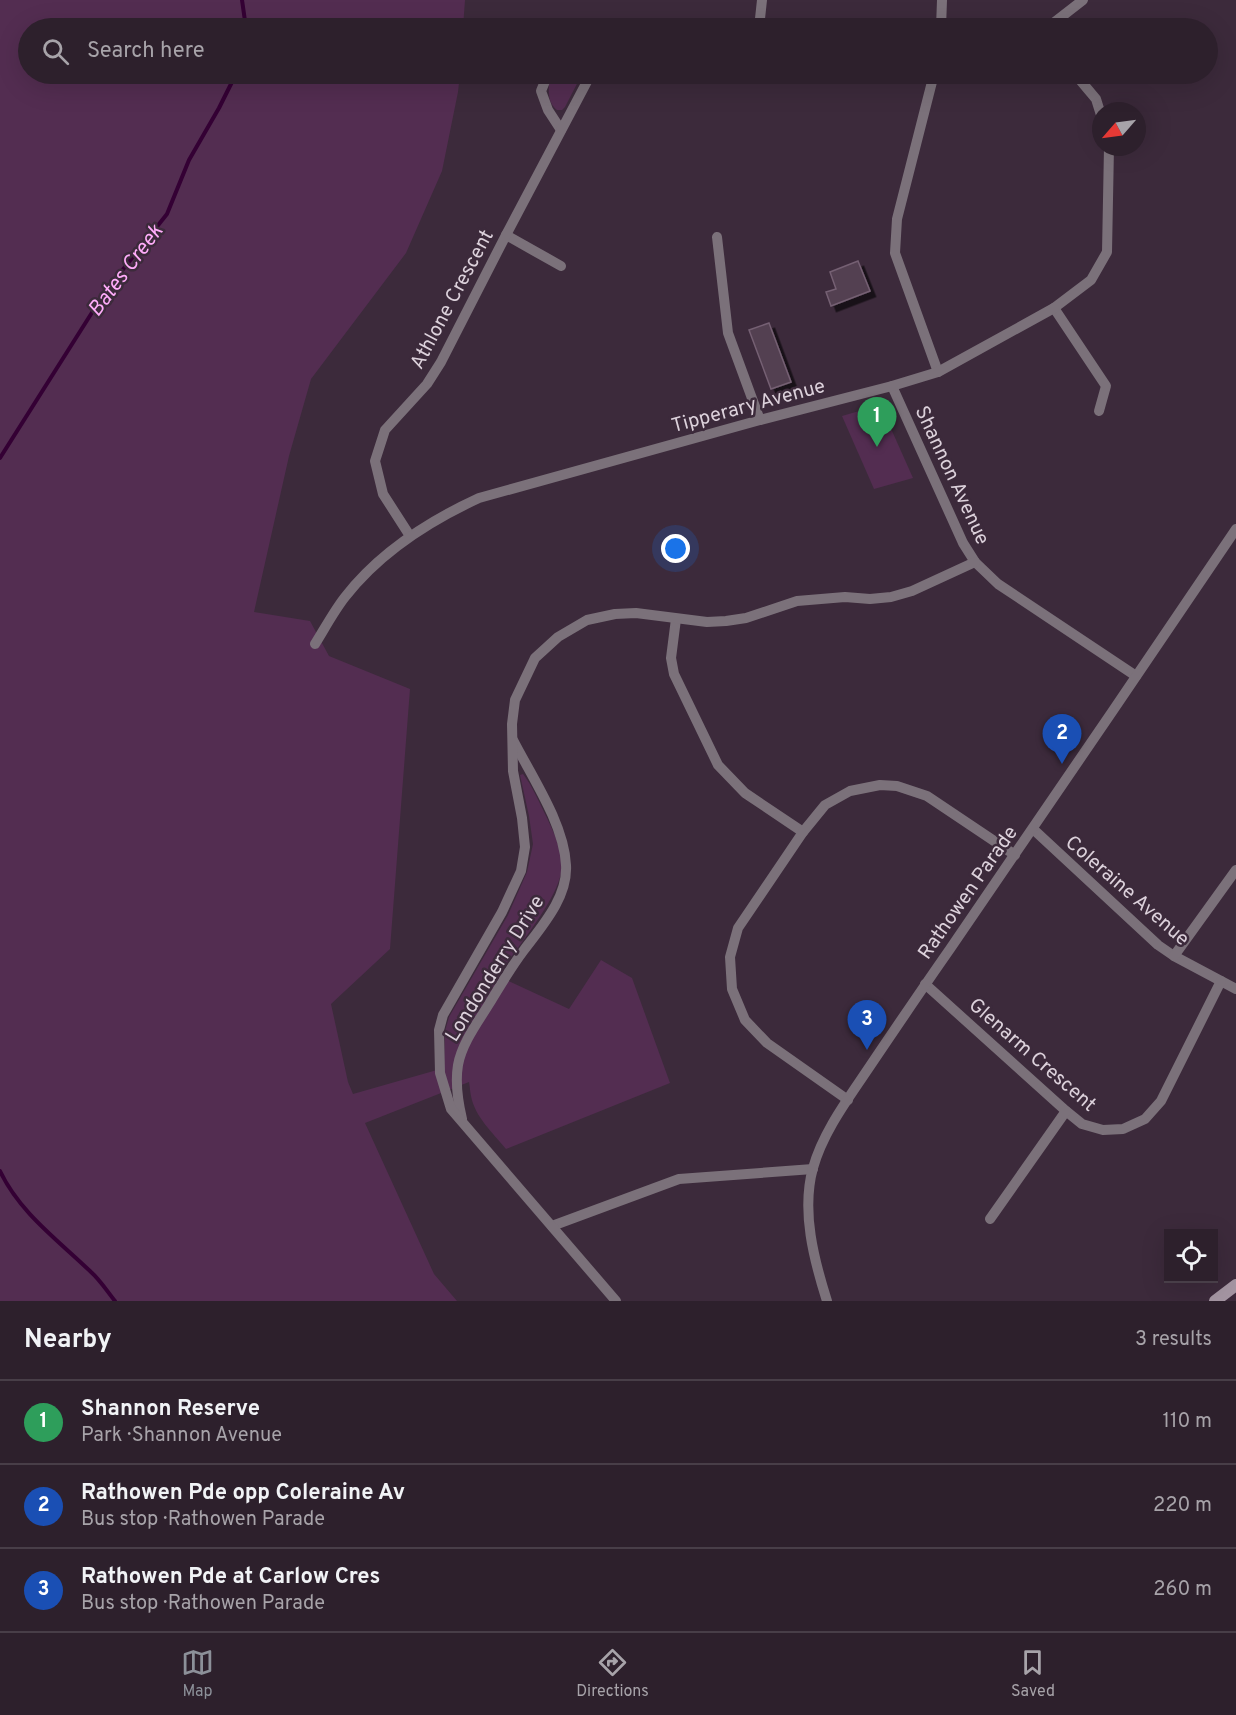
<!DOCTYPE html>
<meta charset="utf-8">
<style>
body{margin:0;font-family:Overpass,sans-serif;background:#352834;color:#f1f3f6}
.controls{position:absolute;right:18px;bottom:18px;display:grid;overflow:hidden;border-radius:0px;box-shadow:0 6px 24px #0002}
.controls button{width:54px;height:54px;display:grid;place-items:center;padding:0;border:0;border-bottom:2px solid #483e48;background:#2d202c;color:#f1f3f6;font:30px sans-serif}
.compass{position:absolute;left:1092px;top:102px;width:54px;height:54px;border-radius:50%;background:#2d202c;box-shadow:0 6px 24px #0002;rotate:242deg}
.you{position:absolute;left:676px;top:549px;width:21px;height:21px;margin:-15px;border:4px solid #fff;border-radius:50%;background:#1a73e8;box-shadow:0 0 0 9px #1a73e833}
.badge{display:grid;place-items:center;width:39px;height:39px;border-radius:50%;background:#8c9099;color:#fff;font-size:20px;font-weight:700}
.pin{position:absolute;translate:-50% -50px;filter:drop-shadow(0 2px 3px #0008)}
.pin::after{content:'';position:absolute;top:32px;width:21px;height:18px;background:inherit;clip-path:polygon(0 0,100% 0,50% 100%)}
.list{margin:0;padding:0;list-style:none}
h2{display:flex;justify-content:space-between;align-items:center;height:78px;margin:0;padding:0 24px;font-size:26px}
h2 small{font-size:20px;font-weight:400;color:#a7a3a9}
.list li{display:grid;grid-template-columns:39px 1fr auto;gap:18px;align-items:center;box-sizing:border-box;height:84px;padding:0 24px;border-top:2px solid #483e48}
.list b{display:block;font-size:22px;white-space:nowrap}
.list p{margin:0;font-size:20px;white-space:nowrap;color:#a7a3a9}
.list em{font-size:20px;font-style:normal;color:#a7a3a9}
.icon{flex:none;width:33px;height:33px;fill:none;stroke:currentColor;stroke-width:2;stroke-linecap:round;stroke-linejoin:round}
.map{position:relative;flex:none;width:1236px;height:1301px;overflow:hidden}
.search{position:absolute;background:#2d202c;box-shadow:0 6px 24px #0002;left:18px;right:18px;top:18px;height:66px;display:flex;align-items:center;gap:15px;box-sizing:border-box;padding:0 21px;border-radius:33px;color:#a7a3a9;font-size:22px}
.sheet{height:330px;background:#2d202c}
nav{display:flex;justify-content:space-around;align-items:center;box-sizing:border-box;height:84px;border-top:2px solid #483e48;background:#2d202c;font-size:16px;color:#a7a3a9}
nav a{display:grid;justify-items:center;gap:3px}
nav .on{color:#8c9099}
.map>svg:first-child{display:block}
</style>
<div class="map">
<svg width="1236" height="1301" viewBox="0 0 1236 1301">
<defs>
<filter id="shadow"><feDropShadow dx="5.5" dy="5.5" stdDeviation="0" flood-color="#0009"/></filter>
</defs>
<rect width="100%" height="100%" fill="#3c2a3b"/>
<!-- green -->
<g fill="#532d51">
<path d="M0,0H465L463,28H28V74H460L458,92L442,171L406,253L311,379L289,456L254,612L310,621L329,656L410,689L390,949L331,1004L348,1082L353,1094L444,1068L445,1031L449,1017L508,915L527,872L533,844L529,816L520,775L523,774C533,787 539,802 547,818C554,833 562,849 562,866C561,897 515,949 498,976L569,1009L601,960L632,978L670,1083L506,1149C493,1133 475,1117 471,1096C470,1092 470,1087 469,1082L365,1123L434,1274L457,1301H0Z"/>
<path d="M555,74H582L565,107L562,110H557C547,102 549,91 549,79Z"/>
<path d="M873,407L884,413L913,478L874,489L842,416Z"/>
</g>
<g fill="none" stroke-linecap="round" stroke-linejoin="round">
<!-- stream -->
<g stroke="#340034" stroke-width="4">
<path d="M242,0L246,28"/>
<path d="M0,458L105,292L167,214L189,160L219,108L236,74"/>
<path d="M0,1171C20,1213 58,1240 91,1272C100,1280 107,1291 115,1301"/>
</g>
</g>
<!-- building -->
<g fill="#534051" stroke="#756073" stroke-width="1.5" filter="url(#shadow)">
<path d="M858,261L870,291L831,306L826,292L836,289L830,272Z"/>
<path d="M769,323L791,382L771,389L749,330Z"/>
</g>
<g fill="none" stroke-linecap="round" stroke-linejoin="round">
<!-- street -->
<g stroke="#7b717a" stroke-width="10">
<path d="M759,28L762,0"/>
<path d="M941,28L942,0"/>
<path d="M1047,28L1083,0"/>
<path d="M548,74L541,91L548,110L561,130"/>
<path d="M934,74L897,219L895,253L938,372"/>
<path d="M1075,74L1096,99L1101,115"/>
<path d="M506,235L561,266"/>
<path d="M717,237L728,333L760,420"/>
<path d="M1054,308L1106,386L1099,411"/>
<path d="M892,386L963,543L975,562L998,584L1136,676"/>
<path d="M410,536L383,494L375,461L385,430L427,384L441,362L506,235L591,74"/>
<path d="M676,619L671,658L674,674L718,765L745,793L803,832"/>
<path d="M315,644C325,628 334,611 345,597C380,552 429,521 479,498L760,420L892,386L938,372L1054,308L1091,280L1107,252L1109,147"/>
<path d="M1033,829L1158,945L1174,956L1236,989"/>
<path d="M1174,956L1236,870"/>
<path d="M925,984L1066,1111L1082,1124L1103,1130L1123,1129L1145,1119L1161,1101L1221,981"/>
<path d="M848,1100L767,1043L745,1020L732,989L730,957L738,928L803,832L825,805L850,791L880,785L897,786L927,796L1015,855"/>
<path d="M462,1119C458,1102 455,1083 458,1065C462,1043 478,1022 489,1004C500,986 511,967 524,950C542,926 568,897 566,865C564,824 532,777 513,740"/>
<path d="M990,1219L1066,1111"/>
<path d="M552,1226L679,1179L813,1169"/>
<path d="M616,1301L451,1109L440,1073L439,1030L443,1015L502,912L521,871L525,847L522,818L513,771L512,724L515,700L535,658L558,637L587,620L615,614L636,613L707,622L726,621L746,618L797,601L845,597L870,599L891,597L912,591L975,562"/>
<path d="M827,1301C814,1260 801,1211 813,1168C823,1132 848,1099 868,1069C895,1029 922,989 950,949C1046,810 1141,669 1236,529"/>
</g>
<!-- secondary -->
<path stroke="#a495a2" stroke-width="12" d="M1215,1301L1236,1285"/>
</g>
<g text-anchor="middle" stroke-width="5" stroke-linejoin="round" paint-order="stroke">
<!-- street labels -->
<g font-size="20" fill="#dcd1db" stroke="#3c2a3b">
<text transform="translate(451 299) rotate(-62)" y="7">Athlone Crescent</text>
<text transform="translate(748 405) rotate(-15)" y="7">Tipperary Avenue</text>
<text transform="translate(953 475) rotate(65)" y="7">Shannon Avenue</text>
<text transform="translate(1128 890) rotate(41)" y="7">Coleraine Avenue</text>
<text transform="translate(967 892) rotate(-55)" y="7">Rathowen Parade</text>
<text transform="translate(494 968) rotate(-58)" y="7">Londonderry Drive</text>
<text transform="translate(1033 1054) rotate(41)" y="7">Glenarm Crescent</text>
</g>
<!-- water labels -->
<g font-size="21" font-style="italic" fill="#ffacfa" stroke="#3c2a3b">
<text transform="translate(125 270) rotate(-53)" y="7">Bates Creek</text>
</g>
</g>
</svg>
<div class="controls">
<button><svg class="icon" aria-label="locate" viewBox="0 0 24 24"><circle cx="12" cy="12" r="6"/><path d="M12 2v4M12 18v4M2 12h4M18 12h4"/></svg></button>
</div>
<svg class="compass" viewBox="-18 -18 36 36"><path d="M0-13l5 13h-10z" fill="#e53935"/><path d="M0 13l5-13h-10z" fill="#a7a3a9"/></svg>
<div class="you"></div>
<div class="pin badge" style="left:877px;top:447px;background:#2e9e5b">1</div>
<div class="pin badge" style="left:1062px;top:764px;background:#1a4fb4">2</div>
<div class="pin badge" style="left:867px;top:1050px;background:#1a4fb4">3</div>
<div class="search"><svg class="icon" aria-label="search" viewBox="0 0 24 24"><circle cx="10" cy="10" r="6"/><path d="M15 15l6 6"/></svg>Search here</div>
</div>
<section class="sheet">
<h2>Nearby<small>3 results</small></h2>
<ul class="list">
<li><span class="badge" style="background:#2e9e5b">1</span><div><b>Shannon Reserve</b><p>Park · Shannon Avenue</p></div><em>110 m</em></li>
<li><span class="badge" style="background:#1a4fb4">2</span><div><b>Rathowen Pde opp Coleraine Av</b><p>Bus stop · Rathowen Parade</p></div><em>220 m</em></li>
<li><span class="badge" style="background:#1a4fb4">3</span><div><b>Rathowen Pde at Carlow Cres</b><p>Bus stop · Rathowen Parade</p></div><em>260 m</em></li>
</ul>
</section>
<nav>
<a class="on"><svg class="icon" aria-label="map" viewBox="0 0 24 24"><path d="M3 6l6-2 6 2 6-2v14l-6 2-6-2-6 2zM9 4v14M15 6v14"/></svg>Map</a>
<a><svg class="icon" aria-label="directions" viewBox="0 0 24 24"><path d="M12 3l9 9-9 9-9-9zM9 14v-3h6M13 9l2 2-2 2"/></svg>Directions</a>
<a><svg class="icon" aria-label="saved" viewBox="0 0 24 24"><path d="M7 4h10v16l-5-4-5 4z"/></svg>Saved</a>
</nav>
